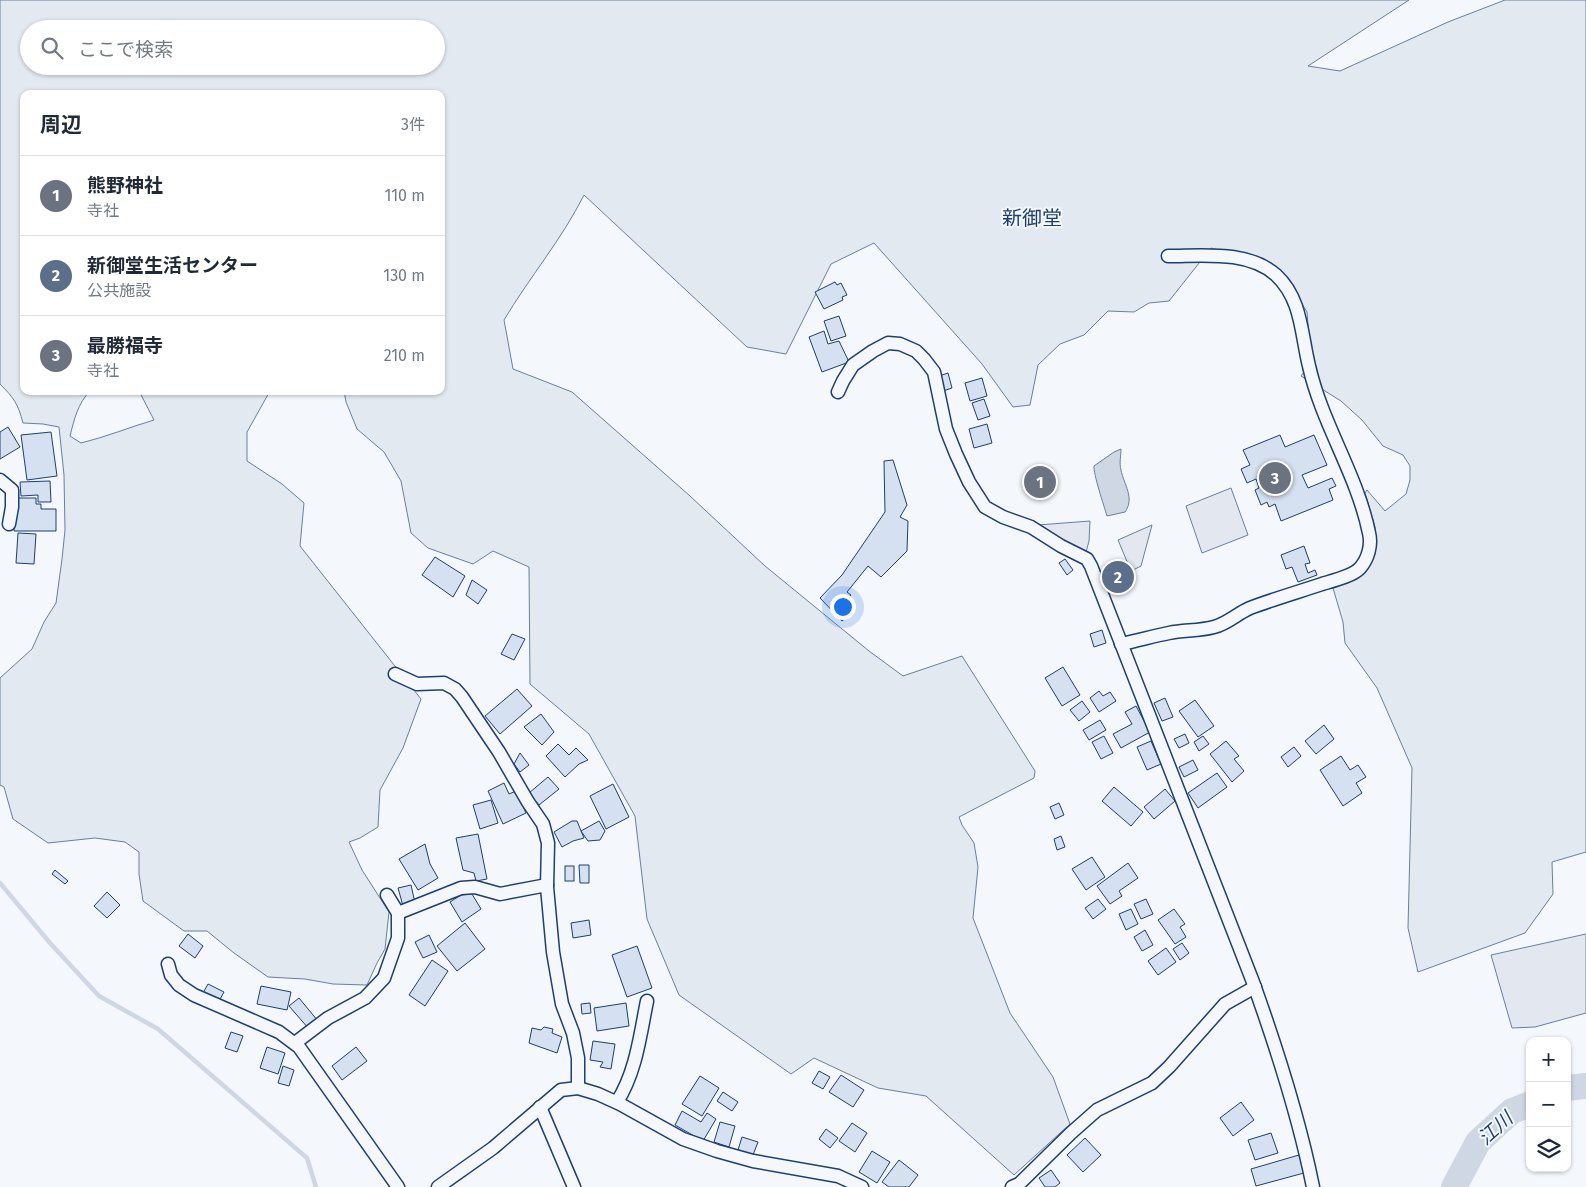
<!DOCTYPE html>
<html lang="ja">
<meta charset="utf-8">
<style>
body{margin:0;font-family:"Fira Sans","Noto Sans JP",sans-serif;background:#f2f2f3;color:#1f2937}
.controls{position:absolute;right:15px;bottom:15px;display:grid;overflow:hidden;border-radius:10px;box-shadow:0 1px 4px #0004}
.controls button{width:45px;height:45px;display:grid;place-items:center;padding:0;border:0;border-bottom:1px solid #e0e1e3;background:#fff;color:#1f2937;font:25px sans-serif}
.you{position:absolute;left:842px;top:606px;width:18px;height:18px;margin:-12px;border:4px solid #fff;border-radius:50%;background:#1a73e8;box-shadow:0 0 0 8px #1a73e833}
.badge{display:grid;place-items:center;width:32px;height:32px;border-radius:50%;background:#db2777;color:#fff;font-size:16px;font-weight:700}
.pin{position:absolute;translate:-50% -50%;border:2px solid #fff;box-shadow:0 1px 5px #0006}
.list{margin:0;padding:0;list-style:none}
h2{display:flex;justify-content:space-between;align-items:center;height:65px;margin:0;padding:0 20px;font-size:21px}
h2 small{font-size:16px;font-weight:400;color:#747a83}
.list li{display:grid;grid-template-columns:32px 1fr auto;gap:15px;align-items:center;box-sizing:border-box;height:80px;padding:0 20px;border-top:1px solid #e0e1e3}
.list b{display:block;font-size:19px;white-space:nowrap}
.list p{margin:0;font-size:16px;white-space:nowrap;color:#747a83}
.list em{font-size:16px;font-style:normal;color:#747a83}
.icon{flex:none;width:28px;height:28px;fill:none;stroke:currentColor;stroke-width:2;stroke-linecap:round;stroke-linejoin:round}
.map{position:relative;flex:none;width:1586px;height:1187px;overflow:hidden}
.search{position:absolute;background:#fff;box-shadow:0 1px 4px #0004;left:20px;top:20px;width:425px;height:55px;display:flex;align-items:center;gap:12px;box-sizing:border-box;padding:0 18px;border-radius:28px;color:#747a83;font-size:19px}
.panel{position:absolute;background:#fff;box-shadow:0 1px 4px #0004;left:20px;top:90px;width:425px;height:305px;border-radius:10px}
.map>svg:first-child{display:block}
</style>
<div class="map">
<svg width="1586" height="1187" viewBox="0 0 1586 1187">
<rect width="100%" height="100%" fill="#f4f7fb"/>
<!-- green -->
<path fill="#e3e9f0" stroke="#687fa3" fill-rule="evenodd" d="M0,0H1409L1308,66L1340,71L1448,22L1505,0H1586V852L1552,862L1553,894L1525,933L1418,972L1408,928L1412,768L1377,688L1345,643L1343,622L1333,588L1365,572L1375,554V527L1365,493L1367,490L1385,511L1406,494L1410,480V466L1403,455L1383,446L1362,420L1341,401L1301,376L1311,362L1307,312L1291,286L1260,261L1211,248L1169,301L1149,303L1134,312L1108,311L1084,335L1060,344L1038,365L1030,405L1013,407L982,364L874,243L831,264L786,354L747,347L584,195C562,239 529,278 504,320L513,369L572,392L690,496L765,566L869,651L903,676L962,656L1035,771L1034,778L959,817L962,825L974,843L978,867L973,918L1010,1013L1053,1077L1070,1124L1014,1175L926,1096L878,1088L814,1058L791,1074L679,995L647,919L635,816L589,734L530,684L529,567L493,551L473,564L428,548L411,533L401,481L384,452L357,429L346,402L344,391H441V94H24V391H90C78,403 74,420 70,436L81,443C106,437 130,427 154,420L139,391H270L247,432V461L282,484L304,503L300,546L421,699L403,748L380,790L378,827L360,838L349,842L362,870L389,912L385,949L377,963L367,985L333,984L305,979L268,977L234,953L207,931H184L143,901L139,874V852L125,842L95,838L48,843L13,819L4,787L0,785V678L32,649L44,622L56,603L62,559L65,530L64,475L59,427L43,424L23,423C18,404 14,398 0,384ZM29,29H436V66H29Z"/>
<!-- parking -->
<g fill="#e3e8f0" stroke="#687fa3">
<path d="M1231,488L1248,535L1202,553L1186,506Z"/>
<path d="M1090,521L1089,541L1085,556L1038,525Z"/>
<path d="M1152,525L1141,566L1131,571L1118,540Z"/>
<path d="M1586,934V1013L1535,1027L1512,1028L1491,955Z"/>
</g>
<!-- water -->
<path fill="#cfd7e4" stroke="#687fa3" d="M1121,449C1121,456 1119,463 1121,470C1124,485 1135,498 1125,512L1107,516C1104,506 1093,473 1094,466L1114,452Z"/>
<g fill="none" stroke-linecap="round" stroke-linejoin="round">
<!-- stream -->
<path stroke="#cfd7e4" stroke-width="4.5" d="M0,883L50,943L99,996L158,1029L307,1158L316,1187"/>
<!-- river -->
<g stroke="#cfd7e4" stroke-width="26">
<path d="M1567,1088L1586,1086"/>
<path d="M1454,1187L1478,1142L1512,1111L1530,1104"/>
</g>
</g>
<!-- building -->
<g fill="#d5e0f0" stroke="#1d3f73">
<path d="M835,282L837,285L841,283L847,295L842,297L843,300L824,309L815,292Z"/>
<path d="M839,316L846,336L831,341L824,321Z"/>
<path d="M824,331L828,344L839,341L849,362L822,372L809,337Z"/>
<path d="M948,373L952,388L943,391L939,376Z"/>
<path d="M982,378L987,396L970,401L965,383Z"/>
<path d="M984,399L990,416L978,420L972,403Z"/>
<path d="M987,424L992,443L974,448L969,429Z"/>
<path d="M8,427L20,447L0,459V432Z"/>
<path d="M51,432L57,476L27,480L21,435Z"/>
<path d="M1280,435L1285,447L1314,435L1327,465L1302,475L1308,488L1332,478L1336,486L1329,489L1333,500L1281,521L1275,504L1269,507L1267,502L1261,505L1255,490L1259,488L1256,479L1247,483L1241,469L1250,465L1243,450Z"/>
<path d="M893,460L907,505L900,517L908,521L907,551L881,577L868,566L847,592L851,595L846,600L842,596L837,602L842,609L840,612L847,617L842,621L820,598L842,575L885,512L884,461Z"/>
<path d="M50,481L51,502H38V495L21,496L20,482Z"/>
<path d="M15,498H36V504H41V509H56V531H14Z"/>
<path d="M18,533L36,534L34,564L16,563Z"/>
<path d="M1304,546L1310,563L1305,564L1308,573L1315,570L1317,575L1298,582L1292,567L1286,569L1281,555Z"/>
<path d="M435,557L465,576L453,597L422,575Z"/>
<path d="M1065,559L1073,570L1067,575L1059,563Z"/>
<path d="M1125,562L1131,585L1114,591L1113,589L1109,590L1106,578L1108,576L1105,569Z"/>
<path d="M472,580L487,590L478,604L466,595Z"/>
<path d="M1102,630L1106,643L1094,647L1090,634Z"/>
<path d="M512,634L525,639L514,660L501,654Z"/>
<path d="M1063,667L1080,695L1062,706L1045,678Z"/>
<path d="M517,689L532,706L500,734L485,716Z"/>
<path d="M1099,691L1103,696L1110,692L1116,701L1099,712L1090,698Z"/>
<path d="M1165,698L1173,717L1162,721L1154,703Z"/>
<path d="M1195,700L1214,726L1198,737L1179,711Z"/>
<path d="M1082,701L1090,712L1079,721L1070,710Z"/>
<path d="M1136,706L1150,732L1121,748L1113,734L1132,724L1125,712Z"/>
<path d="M541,714L554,732L542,745L524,727Z"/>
<path d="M1100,720L1106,730L1089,740L1083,730Z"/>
<path d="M1324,725L1334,739L1316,754L1305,741Z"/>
<path d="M1185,734L1189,743L1179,748L1174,739Z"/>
<path d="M1104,736L1113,753L1101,759L1092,742Z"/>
<path d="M1203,736L1209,744L1199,751L1194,742Z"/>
<path d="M1151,741L1161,764L1147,770L1137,747Z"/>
<path d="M1226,741L1239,756L1234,759L1244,771L1232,782L1210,754Z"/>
<path d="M558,744L569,755L576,748L588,760L579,764L565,777L546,756Z"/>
<path d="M1294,747L1301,756L1288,767L1281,757Z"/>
<path d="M520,753L529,765L520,772L514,764Z"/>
<path d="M1341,756L1350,770L1358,765L1366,777L1356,783L1362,793L1343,806L1320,770Z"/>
<path d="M1193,760L1198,770L1184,777L1179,767Z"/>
<path d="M1217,773L1227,787L1198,808L1188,793Z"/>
<path d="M548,777L559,789L539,805L529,793Z"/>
<path d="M504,783L509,794L516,791L526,813L503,824L488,791Z"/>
<path d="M613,784L629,817L606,829L590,796Z"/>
<path d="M1114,787L1143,812L1131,826L1102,801Z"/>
<path d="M1165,789L1175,801L1154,819L1144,807Z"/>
<path d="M491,800L498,823L480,829L473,805Z"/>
<path d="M1059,803L1064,815L1055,819L1050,807Z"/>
<path d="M572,821H577L584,838L573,841L562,847L554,832Z"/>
<path d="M599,821L605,831L600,840L588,841L581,831Z"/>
<path d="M478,834L487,879L476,881L474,873L463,870L456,838Z"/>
<path d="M1061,836L1065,847L1057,850L1054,839Z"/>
<path d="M425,844L430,864L438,878L418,890L399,859Z"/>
<path d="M1092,857L1105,877L1086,890L1072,869Z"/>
<path d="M1128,863L1138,878L1119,891L1122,896L1110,904L1097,886Z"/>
<path d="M579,865H589V883H580Z"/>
<rect x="565" y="866" width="9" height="15"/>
<path d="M55,870L68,881L65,884L52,874Z"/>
<path d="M411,885L415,903L403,906L398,888Z"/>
<path d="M107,892L120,905L107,918L94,906Z"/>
<path d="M472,894L481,909L462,922L450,902L461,895Z"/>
<path d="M1098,899L1106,909L1093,919L1085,908Z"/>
<path d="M1146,899L1153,914L1141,919L1134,904Z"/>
<path d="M1131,909L1138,924L1126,930L1119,914Z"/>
<path d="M1174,909L1185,924L1180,927L1186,937L1175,944L1158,920Z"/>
<path d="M589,920L591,935L573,938L571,923Z"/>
<path d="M465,923L485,949L457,971L437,946Z"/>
<path d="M1145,930L1153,945L1142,951L1134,937Z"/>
<path d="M188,934L203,946L195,958L179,946Z"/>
<path d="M429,935L437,952L423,958L415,942Z"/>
<path d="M1182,943L1189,953L1180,960L1173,949Z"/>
<path d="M637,946L652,988L627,997L612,955Z"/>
<path d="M1166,948L1176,962L1158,975L1148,961Z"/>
<path d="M432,960L448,971L425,1006L409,995Z"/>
<path d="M208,984L224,992L219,1001L203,993Z"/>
<path d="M261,986L291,992L287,1010L257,1004Z"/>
<path d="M299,998L318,1021L309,1029L289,1006Z"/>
<path d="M590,1003L591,1013L582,1014L581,1004Z"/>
<path d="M626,1003L629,1026L597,1031L594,1008Z"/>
<path d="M544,1027L553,1029L552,1033L562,1037L557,1053L529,1043L532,1028L541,1030Z"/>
<path d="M231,1032L243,1036L237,1052L225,1048Z"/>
<path d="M593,1041L615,1044L611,1069L600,1067L603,1062L590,1060Z"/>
<path d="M267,1047L285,1053L278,1074L260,1068Z"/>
<path d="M356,1047L367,1061L342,1080L332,1066Z"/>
<path d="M283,1066L294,1070L289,1086L278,1083Z"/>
<path d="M819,1071L830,1077L823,1089L812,1083Z"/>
<path d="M841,1075L864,1090L853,1107L829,1092Z"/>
<path d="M700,1076L719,1088L702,1116L682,1104Z"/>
<path d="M723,1092L738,1102L732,1111L717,1101Z"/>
<path d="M1241,1102L1254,1120L1233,1136L1220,1118Z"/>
<path d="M682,1111L701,1122L707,1113L716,1119L703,1141L675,1125Z"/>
<path d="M720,1122L735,1126L729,1147L714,1142Z"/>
<path d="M852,1123L867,1133L855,1152L839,1141Z"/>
<path d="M826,1129L838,1138L830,1148L819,1139Z"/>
<path d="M1271,1133L1278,1153L1255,1160L1248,1140Z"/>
<path d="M742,1137L758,1142L753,1155L738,1150Z"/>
<path d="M1085,1138L1101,1155L1083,1172L1067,1155Z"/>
<path d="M872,1151L890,1162L877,1183L859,1172Z"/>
<path d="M1299,1155L1304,1173L1256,1186L1251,1169Z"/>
<path d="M899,1160L918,1175L909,1187H889L882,1182Z"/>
<path d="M1051,1170L1060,1183L1055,1187H1045L1039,1178Z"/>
</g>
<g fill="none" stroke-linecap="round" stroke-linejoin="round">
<defs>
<g id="street">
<path d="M838,392L843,381L853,365L873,351L888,343L900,344L916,351L924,359L934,372L946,429L956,454L969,482L985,507L1003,517L1031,527L1061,546L1087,559L1091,566L1253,982C1277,1049 1299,1117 1313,1187"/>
<path d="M0,480L12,490V507L9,524"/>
<path d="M1121,644C1137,641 1153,636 1169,633C1184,630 1199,631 1214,627C1227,624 1238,613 1250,608C1274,599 1298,592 1322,584C1332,581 1353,576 1360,568C1368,559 1372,545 1369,533C1357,474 1322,424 1309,366C1301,334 1302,299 1276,275C1248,250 1203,256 1168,256"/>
<path d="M395,674L417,684L444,683L455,689L462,697L499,752L528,802L543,824L548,843L547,887L553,952L562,1004L573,1033L578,1058V1088"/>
<path d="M398,913L461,888L475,887L500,894L547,885"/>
<path d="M168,964L171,975L179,985L194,995L279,1032L299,1047L398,1187"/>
<path d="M295,1043L328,1018L365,998L384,978L398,938V913L387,895"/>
<path d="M617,1102C636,1072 640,1036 647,1001"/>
<path d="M540,1107L574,1187"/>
<path d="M438,1187L493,1148L561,1090L578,1088L598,1094L620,1104L683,1139L717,1151L753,1161L838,1176L862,1187"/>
<path d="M1012,1187L1019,1184L1071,1133L1097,1110L1152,1083L1169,1067L1225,1004L1255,987"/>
</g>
</defs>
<!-- street casing -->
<use href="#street" stroke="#1d3f73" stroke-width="15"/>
<!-- street -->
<use href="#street" stroke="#f4f7fb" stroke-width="12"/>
</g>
<g text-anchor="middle" stroke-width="4" stroke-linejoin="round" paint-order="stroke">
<!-- water labels -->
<g font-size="19" font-style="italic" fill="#1d3f73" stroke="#f4f7fb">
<text transform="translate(1495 1128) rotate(-42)" y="7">江川</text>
</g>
<!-- quarter labels -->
<g font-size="20" fill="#1d3f73" stroke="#f4f7fb">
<text x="1032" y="225">新御堂</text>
</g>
</g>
</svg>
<div class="controls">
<button>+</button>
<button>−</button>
<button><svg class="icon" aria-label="layers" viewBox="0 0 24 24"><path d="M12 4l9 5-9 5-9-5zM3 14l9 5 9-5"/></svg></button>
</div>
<div class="you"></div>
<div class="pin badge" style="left:1040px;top:482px;background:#6b7280">1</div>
<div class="pin badge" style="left:1118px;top:577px;background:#5c6f8a">2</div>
<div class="pin badge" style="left:1275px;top:478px;background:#6b7280">3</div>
<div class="search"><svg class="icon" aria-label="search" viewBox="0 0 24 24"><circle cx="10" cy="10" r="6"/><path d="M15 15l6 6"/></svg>ここで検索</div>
<section class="panel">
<h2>周辺<small>3件</small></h2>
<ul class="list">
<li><span class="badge" style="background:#6b7280">1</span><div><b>熊野神社</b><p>寺社</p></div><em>110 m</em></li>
<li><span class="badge" style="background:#5c6f8a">2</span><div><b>新御堂生活センター</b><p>公共施設</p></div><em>130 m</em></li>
<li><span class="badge" style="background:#6b7280">3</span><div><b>最勝福寺</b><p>寺社</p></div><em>210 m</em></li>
</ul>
</section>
</div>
